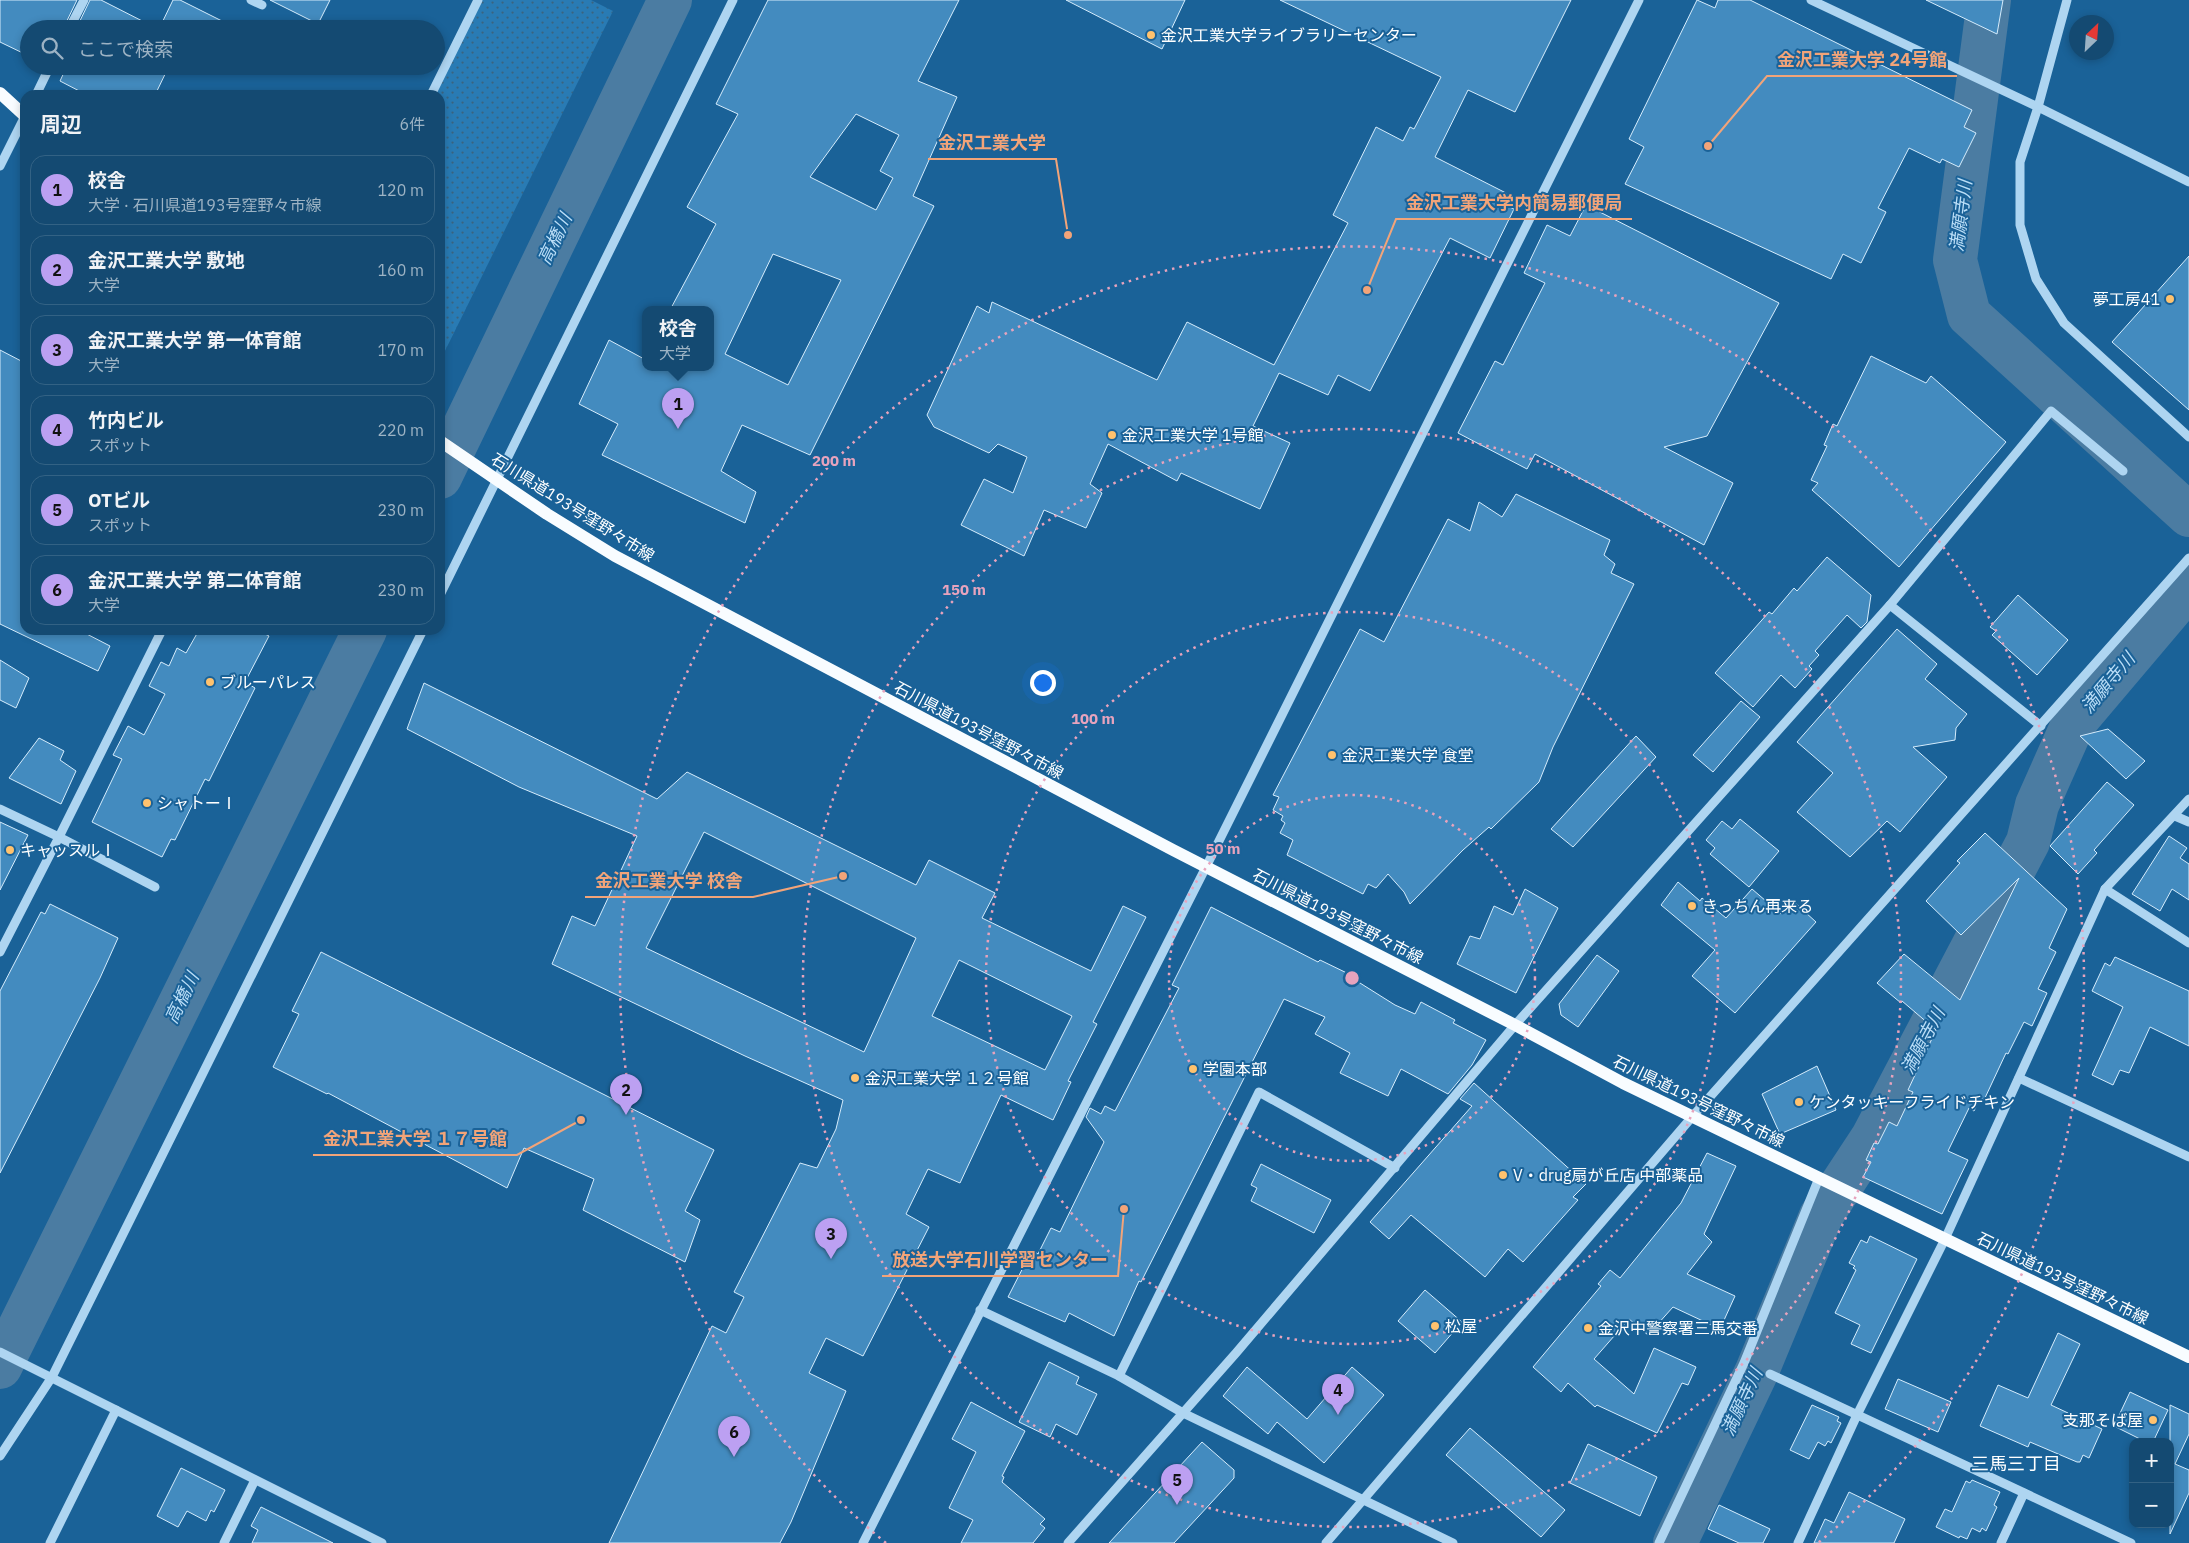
<!DOCTYPE html>
<html lang="ja">
<meta charset="utf-8">
<style>
body{margin:0;font-family:"IBM Plex Sans","Noto Sans JP",sans-serif;background:#21547a;color:#f1f3f6}
.controls{position:absolute;right:15px;bottom:15px;display:grid;overflow:hidden;border-radius:10px;box-shadow:0 2px 8px #0003}
.controls button{width:45px;height:45px;display:grid;place-items:center;padding:0;border:0;border-bottom:1px solid #336284;background:#144a72;color:#f1f3f6;font:25px sans-serif}
.compass{position:absolute;left:2069px;top:15px;width:45px;height:45px;border-radius:50%;background:#144a72;box-shadow:0 2px 8px #0003;rotate:25deg}
.you{position:absolute;left:1042px;top:682px;width:18px;height:18px;margin:-12px;border:4px solid #fff;border-radius:50%;background:#1a73e8;box-shadow:0 0 0 8px #1a73e833}
.badge{display:grid;place-items:center;width:32px;height:32px;border-radius:50%;background:#bca0f2;color:#111;font-size:16px;font-weight:700}
.pin{position:absolute;translate:-50% -41px;filter:drop-shadow(0 1px 2px #0008)}
.pin::after{content:'';position:absolute;top:26px;width:18px;height:15px;background:inherit;clip-path:polygon(0 0,100% 0,50% 100%)}
.popup{position:absolute;left:642px;top:306px;width:72px;height:65px;box-sizing:border-box;display:grid;place-content:center;border-radius:10px;background:#144a72;filter:drop-shadow(0 1px 4px #0005);font-size:16px;white-space:nowrap;color:#9db3c4}
.popup b{font-size:19px;color:#f1f3f6}
.popup::after{content:'';position:absolute;left:50%;top:100%;margin-left:-10px;border:10px solid transparent;border-top-color:#144a72}
.list{margin:0;padding:0;list-style:none}
h2{display:flex;justify-content:space-between;align-items:center;height:65px;margin:0;padding:0 20px;font-size:21px}
h2 small{font-size:16px;font-weight:400;color:#9db3c4}
.list li{display:grid;grid-template-columns:32px 1fr auto;gap:15px;align-items:center;box-sizing:border-box;height:70px;margin:0 10px 10px;padding:0 10px;border:1px solid #336284;border-radius:15px}
.list b{display:block;font-size:19px;white-space:nowrap}
.list p{margin:0;font-size:16px;white-space:nowrap;color:#9db3c4}
.list em{font-size:16px;font-style:normal;color:#9db3c4}
.icon{flex:none;width:28px;height:28px;fill:none;stroke:currentColor;stroke-width:2;stroke-linecap:round;stroke-linejoin:round}
.map{position:relative;flex:none;width:2189px;height:1543px;overflow:hidden}
.search{position:absolute;background:#144a72;box-shadow:0 2px 8px #0003;left:20px;top:20px;width:425px;height:55px;display:flex;align-items:center;gap:12px;box-sizing:border-box;padding:0 18px;border-radius:28px;color:#9db3c4;font-size:19px}
.panel{position:absolute;background:#144a72;box-shadow:0 2px 8px #0003;left:20px;top:90px;width:425px;height:545px;border-radius:15px}
.map>svg:first-child{display:block}
</style>
<div class="map">
<svg width="2189" height="1543" viewBox="0 0 2189 1543">
<defs>
<pattern id="park-dots" width="8" height="8" patternUnits="userSpaceOnUse" patternTransform="scale(1.25)"><rect width="8" height="8" fill="#297bb4"/><path d="M2 2h.1M6 6h.1" fill="none" stroke="#3a6480" stroke-width="1.8" stroke-linecap="round"/></pattern>
</defs>
<rect width="100%" height="100%" fill="#1a6298"/>
<!-- park -->
<path fill="url(#park-dots)" d="M478,0H591L613,11L440,361V95H431Z"/>
<g fill="none" stroke-linecap="round" stroke-linejoin="round">
<!-- river -->
<g stroke="#4b7ca2" stroke-width="44">
<path d="M1989,0L1955,260L1969,315L2189,515"/>
<path d="M440,477L670,0"/>
<path d="M0,1367L365,630"/>
<path d="M1675,1543L1757,1371L1821,1216L1873,1137L2028,842L2037,805L2073,724L2189,587"/>
</g>
</g>
<!-- building -->
<g fill="#438bbf" stroke="#d5ecfc" fill-rule="evenodd">
<path d="M0,0H77L63,29H29V56L0,42Z"/>
<path d="M90,0H101L158,29H76Z"/>
<path d="M173,0H180L238,29H159Z"/>
<path d="M270,0H330L318,24Z"/>
<path d="M768,0H959L918,81L957,97L913,196L934,206L810,455L742,425L721,471L756,492L745,523L602,455L618,424L579,404L609,340L646,360V368H710V310H670L716,224L687,207L738,114L716,104ZM856,114L899,135L880,171L893,178L876,210L810,177ZM773,254L841,280L788,385L725,354Z"/>
<path d="M1066,0H1185L1162,49Z"/>
<path d="M1280,0H1571L1515,112L1468,90L1435,157L1506,193L1501,203L1514,209L1490,258L1450,238L1370,391L1338,375L1328,395L1279,373L1253,426L1290,443L1260,509L1181,473L1177,481L1108,444L1090,484L1102,493L1086,528L1044,510L1024,556L961,525L984,479L1013,493L1027,457L998,444L989,453L934,427L927,415L977,306L989,313L992,302L1157,380L1187,322L1274,365L1348,223L1333,215L1376,127L1403,141L1410,127L1414,129L1441,77Z"/>
<path d="M1697,0L1715,8L1718,0H1750L1972,110L1964,127L1976,133L1959,167L1942,159L1940,163L1909,148L1878,208L1886,212L1861,263L1843,254L1831,279L1625,184L1644,147L1629,139Z"/>
<path d="M1926,0H2003L1997,34Z"/>
<path d="M67,66H169L155,95H87L60,81Z"/>
<path d="M1586,205L1779,303L1707,436L1664,447L1733,483L1704,545L1535,454L1527,469L1458,433L1495,361L1503,365L1545,283L1524,273L1547,225L1570,236Z"/>
<path d="M2189,256V410L2112,342Z"/>
<path d="M0,350L25,363V630H79L110,646L98,671L0,624Z"/>
<path d="M1871,356L1926,383L1931,376L2006,442L1899,567L1812,490L1818,483L1811,480L1827,446L1824,445L1833,424L1837,426Z"/>
<path d="M1516,494L1610,540L1604,555L1615,564L1611,573L1634,584L1553,747L1539,782L1491,829L1489,827L1463,850L1410,904L1404,892L1388,874L1376,888L1368,884L1363,894L1287,855L1293,840L1280,833L1285,823L1281,820L1283,816L1273,810L1279,797L1273,795L1360,629L1384,642L1448,519L1470,531L1479,502L1502,517Z"/>
<path d="M1827,557L1871,595L1867,622L1861,628L1847,615L1815,651L1819,655L1809,666L1812,669L1795,688L1781,675L1753,707L1715,673L1769,612L1772,614L1794,588L1797,591Z"/>
<path d="M2018,595L2068,640L2037,675L1992,635L1996,631L1990,627Z"/>
<path d="M1897,629L1937,664L1925,679L1967,714L1956,728L1955,740L1913,747L1947,777L1900,832L1887,821L1850,857L1797,812L1833,773L1797,742Z"/>
<path d="M199,630H257L269,636L245,682L255,688L209,781L205,779L175,840L171,839L162,857L92,822L122,759L113,755L128,726L144,735L165,694L149,686L161,662L169,666L177,648L186,653Z"/>
<path d="M0,660L29,678L16,708L0,700Z"/>
<path d="M424,683L657,799L687,772L916,885L929,860L995,893L982,918L1091,971L1123,906L1146,917L1093,1022L1097,1024L1068,1081L1071,1082L1053,1120L1001,1095L960,1183L928,1169L906,1214L929,1227L863,1356L826,1338L809,1373L846,1391L791,1522L780,1543H609L712,1326L726,1333L744,1297L734,1292L800,1163L817,1168L836,1129L843,1100L745,1056L552,964L572,916L595,926L637,836L519,787L407,729ZM704,832L916,938L864,1052L646,948ZM959,960L1072,1016L1045,1070L932,1016Z"/>
<path d="M1741,701L1760,717L1713,772L1693,755Z"/>
<path d="M2108,729L2145,761L2126,779L2080,736Z"/>
<path d="M1636,736L1656,757L1573,847L1551,829Z"/>
<path d="M39,738L64,751L60,760L76,771L61,804L9,778Z"/>
<path d="M2107,782L2134,805L2094,850L2097,853L2078,874L2050,846Z"/>
<path d="M1740,819L1779,851L1749,887L1710,854L1715,848L1706,840L1722,821L1732,829Z"/>
<path d="M0,822L28,835L0,890Z"/>
<path d="M1985,833L2067,909L2049,948L2056,952L2038,989L2047,993L2032,1026L2024,1022L2008,1054L2006,1053L1984,1100L1980,1098L1974,1111L1969,1108L1948,1151L1968,1160L1942,1214L1863,1177L1871,1162L1866,1160L1874,1143L1878,1144L1889,1122L1897,1126L1913,1092L1908,1090L1936,1030L1902,1001L1901,1003L1877,983L1904,954L1960,1000L2019,878L1961,935L1926,901L1960,863L1957,861Z"/>
<path d="M2169,836L2187,848L2180,858L2189,864V900L2172,889L2160,911L2132,894Z"/>
<path d="M1678,882L1700,901L1702,898L1726,918L1752,889L1781,914L1793,901L1816,922L1735,1013L1692,976L1715,950L1661,905Z"/>
<path d="M1525,889L1558,908L1516,993L1457,964L1470,936L1480,939L1494,906L1513,915Z"/>
<path d="M50,904L118,938L100,978L0,1173V991L41,912L45,914Z"/>
<path d="M1211,907L1318,962L1320,960L1353,976L1352,978L1395,1005L1415,1014L1421,1002L1455,1020L1453,1023L1486,1040L1472,1065L1448,1094L1401,1069L1388,1096L1340,1073L1350,1053L1315,1034L1325,1017L1284,999L1141,1282L1139,1281L1114,1336L1069,1313L1065,1322L1008,1297L1032,1250L1038,1254L1051,1228L1060,1232L1104,1142L1086,1117L1090,1108L1101,1114L1105,1106L1115,1111L1179,988L1172,985Z"/>
<path d="M321,952L714,1150L685,1211L700,1220L685,1262L583,1210L594,1179L524,1148L507,1188L328,1093L327,1094L273,1067L299,1014L292,1011Z"/>
<path d="M1597,955L1619,971L1578,1027L1561,1015L1559,1004Z"/>
<path d="M2115,957L2189,991V1046L2150,1027L2129,1073L2120,1070L2113,1085L2092,1075L2123,1007L2092,991L2105,963L2110,966Z"/>
<path d="M1817,1066L1836,1110L1780,1134L1762,1094Z"/>
<path d="M1474,1083L1586,1184L1573,1197L1578,1200L1523,1262L1508,1249L1485,1277L1411,1215L1389,1239L1370,1222L1472,1106L1460,1099Z"/>
<path d="M1707,1153L1736,1166L1704,1234L1712,1242L1687,1274L1735,1296L1720,1329L1673,1307L1648,1335L1629,1319L1594,1359L1634,1394L1654,1348L1696,1367L1688,1385L1682,1383L1657,1433L1597,1405L1595,1407L1568,1383L1561,1392L1533,1367L1601,1286L1598,1284L1610,1270L1620,1278L1681,1203Z"/>
<path d="M1261,1164L1331,1200L1314,1233L1251,1201L1257,1188L1251,1185Z"/>
<path d="M1870,1236L1917,1259L1871,1353L1851,1344L1860,1325L1835,1313L1856,1270L1853,1268L1855,1266L1849,1263L1861,1240L1867,1243Z"/>
<path d="M1425,1290L1462,1322L1435,1353L1398,1321Z"/>
<path d="M2058,1333L2080,1344L2051,1405L2102,1429L2089,1458L2083,1455L2080,1462H2077L2030,1442L2028,1447L1980,1426L1998,1385L2028,1398Z"/>
<path d="M1049,1362L1079,1377L1076,1384L1097,1394L1077,1435L1056,1424L1050,1437L1019,1422Z"/>
<path d="M1247,1367L1307,1419L1352,1367L1384,1395L1324,1463L1277,1422L1268,1434L1223,1396Z"/>
<path d="M1898,1379L1951,1402L1938,1432L1885,1409Z"/>
<path d="M2130,1392L2168,1410L2153,1442H2146L2114,1426Z"/>
<path d="M971,1402L1025,1431L1002,1476L1004,1477L1002,1482L1045,1519L1040,1524L1045,1528L1033,1543H961L973,1520L949,1508L976,1452L952,1439Z"/>
<path d="M1812,1405L1839,1417L1837,1421L1841,1423L1831,1443L1828,1441L1825,1446L1818,1442L1809,1459L1790,1450Z"/>
<path d="M2170,1405L2189,1414V1434L2175,1464L2189,1470V1493L2170,1534Z"/>
<path d="M1470,1428L1565,1510L1541,1537L1446,1455Z"/>
<path d="M1202,1442L1234,1470V1478L1174,1543H1109Z"/>
<path d="M1588,1444L1657,1477L1640,1516L1570,1483Z"/>
<path d="M181,1468L225,1490L214,1512L211,1510L206,1521L187,1511L178,1527L157,1516Z"/>
<path d="M1972,1480L2000,1492L1994,1505L1997,1507L1986,1531L1982,1528L1980,1532L1972,1528L1967,1539L1960,1536L1959,1538L1936,1527L1945,1509L1952,1512L1966,1481L1970,1483Z"/>
<path d="M1849,1492L1905,1519L1894,1543H1814L1825,1519L1834,1523Z"/>
<path d="M1719,1505L1770,1529L1763,1543H1739L1708,1529Z"/>
<path d="M261,1507L333,1543H252L258,1530L251,1526Z"/>
</g>
<g fill="none" stroke-linecap="round" stroke-linejoin="round">
<!-- minor -->
<g stroke="#aed5f1" stroke-width="9">
<path d="M251,0L262,5"/>
<path d="M1811,0L2038,107L2189,182"/>
<path d="M2067,0L2038,107L2020,162V225L2036,279L2064,323L2189,437"/>
<path d="M69,29L84,0"/>
<path d="M36,95L50,66"/>
<path d="M431,95L478,0"/>
<path d="M0,166L25,116"/>
<path d="M440,595L733,0"/>
<path d="M1890,605L2051,411L2123,471"/>
<path d="M0,809L59,837L0,952"/>
<path d="M2175,816L2189,822"/>
<path d="M155,887L59,837L162,630"/>
<path d="M2105,889L2189,943"/>
<path d="M2019,1078L2189,1157"/>
<path d="M980,1310L1119,1376L1183,1413L1453,1543"/>
<path d="M0,1352L382,1543"/>
<path d="M1770,1374L2131,1543"/>
<path d="M1119,1376L1259,1092L1395,1168"/>
<path d="M0,1456L52,1377L423,630"/>
<path d="M50,1543L116,1410"/>
<path d="M224,1543L255,1480"/>
<path d="M863,1543L1206,867L1639,0"/>
<path d="M1068,1543L1236,1353L1515,1025L1890,605L2041,726"/>
<path d="M1326,1543L1692,1117L2189,558"/>
<path d="M1659,1543L1744,1363L1819,1178"/>
<path d="M1798,1543L1857,1415L1945,1239L2105,889L2189,799"/>
<path d="M2001,1543L2024,1493"/>
</g>
<!-- major -->
<g stroke="#f8fcff" stroke-width="12">
<path d="M0,93L25,116"/>
<path d="M440,441L547,514L615,556L1173,850L1515,1025L1623,1083L2189,1357"/>
</g>
</g>
<!-- distance rings -->
<g fill="none" stroke="#e7a3bd" stroke-width="2.5" stroke-dasharray="2.5 5">
<circle cx="1352" cy="978" r="183"/>
<circle cx="1352" cy="978" r="366"/>
<circle cx="1352" cy="978" r="549"/>
<path d="M886 1543A732 732 0 1 1 1818 1543"/>
</g>
<!-- markers -->
<g fill="#ffc26e" stroke="#1a6298" stroke-width="2">
<circle cx="1151" cy="35" r="5"/>
<circle cx="2170" cy="299" r="5"/>
<circle cx="1112" cy="435" r="5"/>
<circle cx="210" cy="682" r="5"/>
<circle cx="1332" cy="755" r="5"/>
<circle cx="147" cy="803" r="5"/>
<circle cx="10" cy="850" r="5"/>
<circle cx="1692" cy="906" r="5"/>
<circle cx="1193" cy="1069" r="5"/>
<circle cx="855" cy="1078" r="5"/>
<circle cx="1799" cy="1102" r="5"/>
<circle cx="1503" cy="1175" r="5"/>
<circle cx="1435" cy="1326" r="5"/>
<circle cx="1588" cy="1328" r="5"/>
<circle cx="2153" cy="1420" r="5"/>
</g>
<g text-anchor="middle" stroke-width="4" stroke-linejoin="round" paint-order="stroke">
<!-- poi labels -->
<g font-size="16" fill="#fff" stroke="#1a6298" text-anchor="start">
<text x="1161" y="41">金沢工業大学ライブラリーセンター</text>
<text x="2160" y="305" text-anchor="end">夢工房41</text>
<text x="1122" y="441">金沢工業大学 1号館</text>
<text x="220" y="688">ブルーパレス</text>
<text x="1342" y="761">金沢工業大学 食堂</text>
<text x="157" y="809">シャトーⅠ</text>
<text x="20" y="856">キャッスルⅠ</text>
<text x="1702" y="912">きっちん再来る</text>
<text x="1203" y="1075">学園本部</text>
<text x="865" y="1084">金沢工業大学 １２号館</text>
<text x="1809" y="1108">ケンタッキーフライドチキン</text>
<text x="1513" y="1181">V・drug扇が丘店 中部薬品</text>
<text x="1445" y="1332">松屋</text>
<text x="1598" y="1334">金沢中警察署三馬交番</text>
<text x="2143" y="1426" text-anchor="end">支那そば屋</text>
</g>
<!-- street labels -->
<g font-size="16" fill="#fff" stroke="#1a6298">
<text transform="translate(573 507) rotate(32)" y="6">石川県道193号窪野々市線</text>
<text transform="translate(979 730) rotate(28)" y="6">石川県道193号窪野々市線</text>
<text transform="translate(1338 916) rotate(27)" y="6">石川県道193号窪野々市線</text>
<text transform="translate(1699 1101) rotate(26)" y="6">石川県道193号窪野々市線</text>
<text transform="translate(2063 1278) rotate(26)" y="6">石川県道193号窪野々市線</text>
</g>
<!-- water labels -->
<g font-size="18" font-style="italic" fill="#bbdef7" stroke="#1a6298">
<text transform="translate(1961 216) rotate(-83)" y="6">満願寺川</text>
<text transform="translate(555 239) rotate(-64)" y="6">高橋川</text>
<text transform="translate(2108 683) rotate(-50)" y="6">満願寺川</text>
<text transform="translate(182 998) rotate(-64)" y="6">高橋川</text>
<text transform="translate(1923 1041) rotate(-62)" y="6">満願寺川</text>
<text transform="translate(1742 1402) rotate(-65)" y="6">満願寺川</text>
</g>
<!-- neighbourhood labels -->
<g font-size="18" fill="#fff" stroke="#1a6298">
<text x="2016" y="1470">三馬三丁目</text>
</g>
</g>
<circle cx="1352" cy="978" r="8" fill="#e7a3bd" stroke="#1a6298" stroke-width="2.5"/>
<g font-size="15" text-anchor="middle" font-weight="bold" fill="#e7a3bd" stroke="#1a6298" stroke-width="4" stroke-linejoin="round" paint-order="stroke">
<text x="834" y="466">200 m</text>
<text x="964" y="595">150 m</text>
<text x="1093" y="724">100 m</text>
<text x="1223" y="854">50 m</text>
</g>
<!-- callouts -->
<path fill="none" stroke="#f2a479" stroke-width="2" d="M1708 146L1767 76H1957M1068 235L1056 159H928M1367 290L1396 219H1632M843 876L753 897H585M581 1120L517 1155H313M1124 1209L1118 1276H882"/>
<g fill="#f2a479" stroke="#1a6298" stroke-width="2">
<circle cx="1708" cy="146" r="5"/>
<circle cx="1068" cy="235" r="5"/>
<circle cx="1367" cy="290" r="5"/>
<circle cx="843" cy="876" r="5"/>
<circle cx="581" cy="1120" r="5"/>
<circle cx="1124" cy="1209" r="5"/>
</g>
<g font-size="18" text-anchor="middle" font-weight="bold" fill="#f2a479" stroke="#1a6298" stroke-width="4" stroke-linejoin="round" paint-order="stroke">
<text x="1862" y="66">金沢工業大学 24号館</text>
<text x="992" y="149">金沢工業大学</text>
<text x="1514" y="209">金沢工業大学内簡易郵便局</text>
<text x="669" y="887">金沢工業大学 校舎</text>
<text x="415" y="1145">金沢工業大学 １７号館</text>
<text x="1000" y="1266">放送大学石川学習センター</text>
</g>
</svg>
<div class="controls">
<button>+</button>
<button>−</button>
</div>
<svg class="compass" viewBox="-18 -18 36 36"><path d="M0-13l5 13h-10z" fill="#e53935"/><path d="M0 13l5-13h-10z" fill="#9db3c4"/></svg>
<div class="you"></div>
<div class="pin badge" style="left:678px;top:429px">1</div>
<div class="popup"><b>校舎</b>大学</div>
<div class="pin badge" style="left:626px;top:1115px">2</div>
<div class="pin badge" style="left:831px;top:1259px">3</div>
<div class="pin badge" style="left:1338px;top:1415px">4</div>
<div class="pin badge" style="left:1177px;top:1505px">5</div>
<div class="pin badge" style="left:734px;top:1457px">6</div>
<div class="search"><svg class="icon" aria-label="search" viewBox="0 0 24 24"><circle cx="10" cy="10" r="6"/><path d="M15 15l6 6"/></svg>ここで検索</div>
<section class="panel">
<h2>周辺<small>6件</small></h2>
<ul class="list">
<li><span class="badge">1</span><div><b>校舎</b><p>大学 · 石川県道193号窪野々市線</p></div><em>120 m</em></li>
<li><span class="badge">2</span><div><b>金沢工業大学 敷地</b><p>大学</p></div><em>160 m</em></li>
<li><span class="badge">3</span><div><b>金沢工業大学 第一体育館</b><p>大学</p></div><em>170 m</em></li>
<li><span class="badge">4</span><div><b>竹内ビル</b><p>スポット</p></div><em>220 m</em></li>
<li><span class="badge">5</span><div><b>OTビル</b><p>スポット</p></div><em>230 m</em></li>
<li><span class="badge">6</span><div><b>金沢工業大学 第二体育館</b><p>大学</p></div><em>230 m</em></li>
</ul>
</section>
</div>
